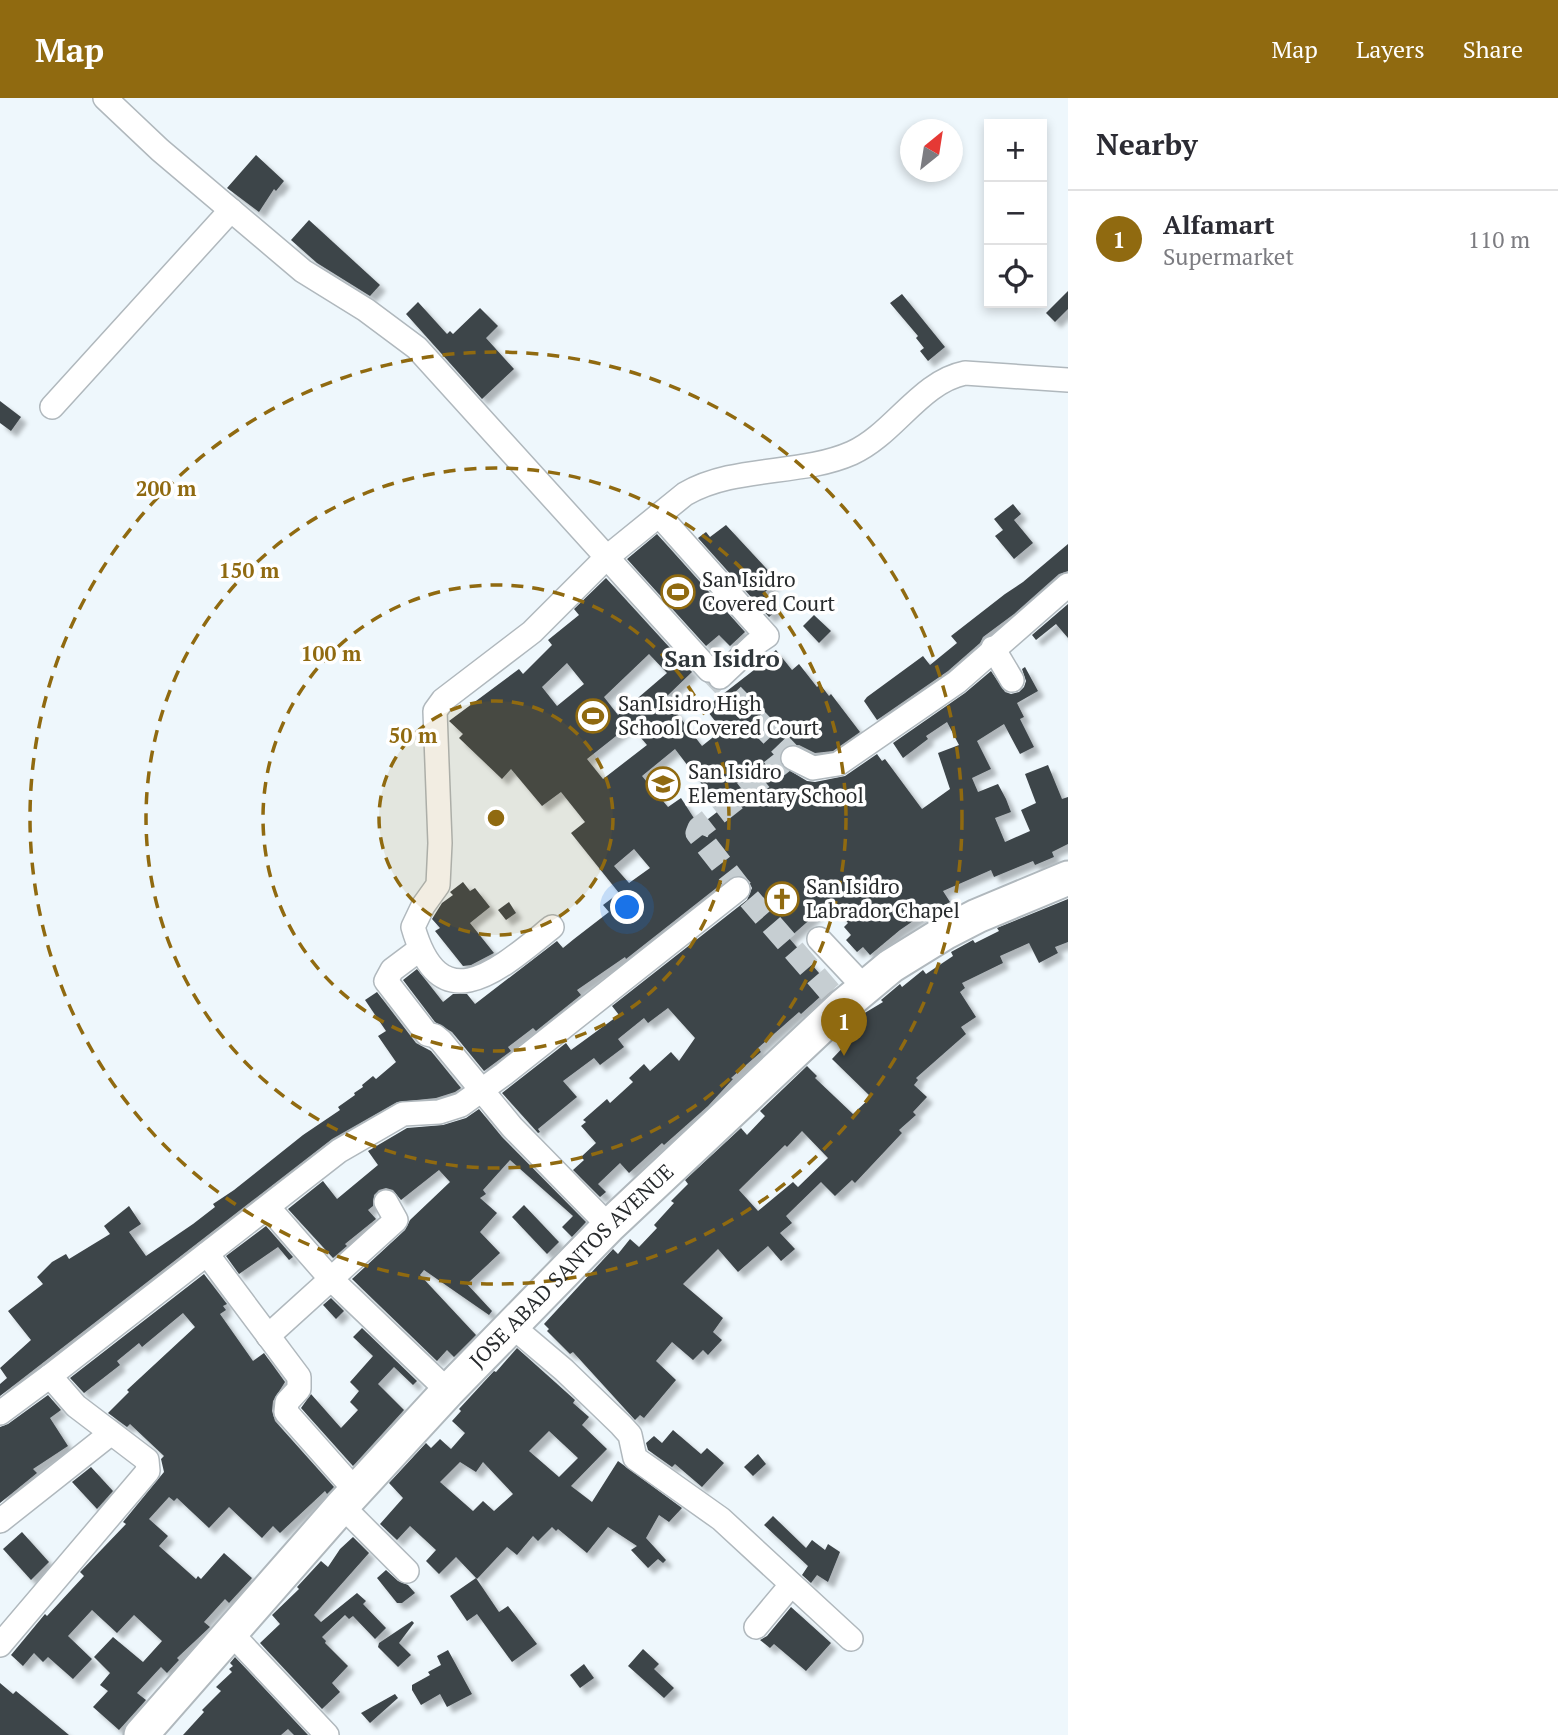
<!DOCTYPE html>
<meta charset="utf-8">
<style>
body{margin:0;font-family:"PT Serif",serif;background:#f2f2f3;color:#2b2b33}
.controls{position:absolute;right:21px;top:21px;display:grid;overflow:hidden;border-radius:0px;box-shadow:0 4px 10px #0003}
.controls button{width:63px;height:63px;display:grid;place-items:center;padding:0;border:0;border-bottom:2px solid #e1e1e2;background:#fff;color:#2b2b33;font:35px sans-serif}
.compass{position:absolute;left:900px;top:21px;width:63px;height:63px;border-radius:50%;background:#fff;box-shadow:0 4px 10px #0003;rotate:30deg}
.you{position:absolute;left:628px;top:810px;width:24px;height:24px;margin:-18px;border:5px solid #fff;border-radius:50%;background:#1a73e8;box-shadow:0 0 0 10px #1a73e833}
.badge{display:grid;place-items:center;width:46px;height:46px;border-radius:50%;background:#906a10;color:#fff;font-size:23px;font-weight:700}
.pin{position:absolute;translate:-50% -58px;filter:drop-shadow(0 2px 4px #0008)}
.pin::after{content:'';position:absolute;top:37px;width:24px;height:21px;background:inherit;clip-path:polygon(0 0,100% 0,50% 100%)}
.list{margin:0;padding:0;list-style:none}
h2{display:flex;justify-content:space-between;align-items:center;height:91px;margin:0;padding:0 28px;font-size:30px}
h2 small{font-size:23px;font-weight:400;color:#7c7c81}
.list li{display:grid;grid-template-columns:46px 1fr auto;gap:21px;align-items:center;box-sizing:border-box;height:98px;padding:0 28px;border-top:2px solid #e1e1e2}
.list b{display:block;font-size:26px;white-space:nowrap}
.list p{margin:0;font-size:23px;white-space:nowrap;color:#7c7c81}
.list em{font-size:23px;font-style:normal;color:#7c7c81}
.icon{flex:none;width:38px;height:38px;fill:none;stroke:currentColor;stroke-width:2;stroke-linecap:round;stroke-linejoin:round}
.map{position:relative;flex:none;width:1068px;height:1637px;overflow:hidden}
header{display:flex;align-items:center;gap:42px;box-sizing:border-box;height:98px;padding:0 35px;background:#906a10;color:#fff}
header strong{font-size:33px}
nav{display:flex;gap:38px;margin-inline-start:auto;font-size:24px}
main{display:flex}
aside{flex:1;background:#fff}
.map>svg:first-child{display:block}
</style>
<header>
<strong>Map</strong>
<nav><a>Map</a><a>Layers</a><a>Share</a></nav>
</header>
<main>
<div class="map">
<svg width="1068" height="1637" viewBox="0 0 1068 1637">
<defs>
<filter id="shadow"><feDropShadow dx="6" dy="6" stdDeviation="2" flood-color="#0004"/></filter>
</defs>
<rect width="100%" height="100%" fill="#eef7fc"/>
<!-- building -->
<g fill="#3e4549" fill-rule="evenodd" filter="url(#shadow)">
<path d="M256,57L284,83L276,93L274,91L259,114L227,90Z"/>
<path d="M309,122L380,187L370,198L317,165L291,142Z"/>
<path d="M1068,193V211L1055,224L1046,215Z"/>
<path d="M902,196L945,249L928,263L920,253L924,250L916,240L918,238L890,205Z"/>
<path d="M418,204L447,236L450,233L453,236L480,210L498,228L486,240L514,271L482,301L406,216Z"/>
<path d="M0,303L21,319L11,333L0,325Z"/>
<path d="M1013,406L1021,416L1014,422L1033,445L1014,461L995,438L1003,432L994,421Z"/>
<path d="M726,427L777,482L763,496L777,512L769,519L698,440L706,434L710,439Z"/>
<path d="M657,436L745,534L730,548L719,537L706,548L627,461Z"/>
<path d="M1068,446V473L1059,476L1014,516L983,539L980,545L948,573L877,622L864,603L867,599L923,558L930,567L957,545L951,538L1005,496L1023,484Z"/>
<path d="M606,480L692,574L665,600L702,648L722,632L705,610L763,565L762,563L776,552L792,572L799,566L817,589L820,586L829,598L831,596L860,634L833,653L815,655L799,647L786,648L781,653L779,660L782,668L807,683L815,684L845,678L877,656L882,663L885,661L922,711L950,691L938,655L959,647L947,624L926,638L928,641L903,660L893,645L965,595L991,573L1005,594L1011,596L1019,594L1024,589L1026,583L1022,571L1025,569L1038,593L1017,605L1024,619L1020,621L1034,649L1020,656L1004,626L977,643L991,671L972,680L978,694L998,686L1006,701L1011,714L995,720L1005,744L1030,733L1021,712L1036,705L1025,676L1048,667L1062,701L1068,699V746L1052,754L1054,759L1035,767L1033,763L994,779L991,772L943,793L950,804L934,813L932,810L900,832L870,857L863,849L857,854L846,842L851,837L844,829L848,825L832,806L823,810L789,840L831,889L801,916L799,914L758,950L761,954L731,980L733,981L708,1008L664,1047L662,1045L629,1075L620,1065L598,1086L606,1094L600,1099L573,1072L584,1062L581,1059L596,1045L581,1028L586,1024L583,1022L607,1001L610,1005L633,984L629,980L644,966L650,973L671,954L679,963L695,940L668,910L648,925L644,920L618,941L624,949L600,967L594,960L563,983L577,999L538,1031L540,1034L538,1035L502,995L566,945L571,952L619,917L612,908L747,802L752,790L748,782L737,777L729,780L626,861L625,859L577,892L581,897L536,933L533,930L508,949L511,953L484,973L452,934L435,924L403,882L417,871L443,904L453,896H467L475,906L557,843L563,850L574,841L609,814L603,807L619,795L571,735L585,724L561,694L542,708L511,671L502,681L459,640L463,636L449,623L519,571L523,576L552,547L548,542L579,517L574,511ZM649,556L667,575L618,617L604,599ZM567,565L584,586L557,608L542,589ZM630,627L647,647L603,681L587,661ZM675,651L721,711L699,728L681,700L668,709L642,678ZM634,751L650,770L629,785L614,768Z"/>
<path d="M1068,506V540L1056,526L1036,542L1032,537Z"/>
<path d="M814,517L831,533L819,545L803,528Z"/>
<path d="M463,784L470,793L475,790L490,809L470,825L494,855L471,867L463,868L435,833L440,830L432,821L442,805L453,797L450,794Z"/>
<path d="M1068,801V844L1055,849L1058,855L1039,865L1029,845L1000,858L1003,865L962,885L965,890L960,894L976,919L961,929L966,936L916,980L918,982L914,987L927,999L913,1014L916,1017L899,1032L902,1035L855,1085L852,1082L835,1098L821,1084L786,1118L792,1125L780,1135L795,1151L781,1163L768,1148L738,1174L718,1151L683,1186L723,1220L713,1234L722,1242L708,1257L703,1252L693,1262L672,1244L656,1263L676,1282L644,1320L640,1317L635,1322L573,1254L570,1256L547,1233L549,1231L544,1226L613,1151L618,1156L630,1141L639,1149L657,1130L654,1127L674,1105L671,1103L688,1086L685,1082L741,1030L747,1037L765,1018L760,1013L807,968L817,978L815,980L853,1016L871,999L832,961L849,943L842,935L863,916L883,904L881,902L900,886L902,889L923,872L926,876L953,858L951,854L973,842L975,845L999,833L997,830ZM802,1033L828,1060L798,1089L793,1084L758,1113L739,1092L785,1047L787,1049Z"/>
<path d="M509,804L516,815L506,822L498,812Z"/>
<path d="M377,894L416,945L431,953L461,990L455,994L436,1000L397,1004L332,1041L0,1298V1286L7,1280L0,1270L31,1242L8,1213L43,1186L37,1179L52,1164L66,1156L69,1161L110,1136L104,1128L129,1108L141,1126L129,1134L146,1158L193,1126L215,1109L213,1106L234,1092L303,1037L340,1012L338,1009L355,997L354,995L363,989L362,987L373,978L376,981L396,964L378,938L386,933L365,902Z"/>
<path d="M479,1011L502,1039L586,1124L572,1139L562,1129L573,1118L510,1062L483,1092L486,1096L480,1100L497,1115L480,1134L500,1155L467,1186L492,1213L489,1217L424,1172L420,1177L476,1237L454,1259L447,1252L437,1263L352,1181L405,1132L410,1122L450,1084L439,1072L401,1102L393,1092L386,1090L379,1092L374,1097L373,1108L368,1112L376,1121L345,1146L347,1148L333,1160L288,1111L323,1083L337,1101L378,1067L368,1053L407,1030L443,1027L466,1020Z"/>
<path d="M524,1107L559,1144L547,1156L512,1119Z"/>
<path d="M266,1128L293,1159L289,1162L278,1149L239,1176L226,1158Z"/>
<path d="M204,1176L227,1206L223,1208L226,1212L220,1216L253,1263L264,1255L285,1284L273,1303L272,1313L275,1323L334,1389L327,1396L325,1393L280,1435L273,1428L262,1440L229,1409L209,1430L177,1400L174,1403L169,1399L149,1421L168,1438L159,1448L196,1481L198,1478L201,1481L224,1455L252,1480L229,1505L225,1501L204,1524L210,1529L177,1560L179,1562L167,1575L161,1569L137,1595L146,1602L119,1632L93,1609L108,1593L100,1587L110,1575L94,1559L113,1539L143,1564L162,1543L134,1517L117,1535L92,1512L68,1538L92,1561L73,1581L48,1559L43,1564L34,1555L23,1568L11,1557L45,1516L47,1518L84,1478L80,1474L126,1426L123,1424L164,1374L161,1361L164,1358L130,1326L127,1329L108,1315L129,1294L127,1292L195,1229L183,1215L142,1249L139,1245L117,1263L120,1267L84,1295L70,1280Z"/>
<path d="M331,1200L344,1213L336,1221L323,1207Z"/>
<path d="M362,1230L417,1283L413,1287L394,1269L378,1286L404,1312L353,1368L301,1310L311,1296L341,1330L358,1312L350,1304L359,1293L350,1284L373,1258L353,1239Z"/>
<path d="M517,1250L575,1302L573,1305L589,1319L582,1327L607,1351L571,1388L592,1404L618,1363L682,1410L669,1424L659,1417L646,1440L666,1462L663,1465L658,1461L648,1470L631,1452L637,1448L608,1429L587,1455L558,1431L556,1433L552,1429L538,1443L533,1438L517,1457L507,1449L477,1481L456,1459L439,1476L426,1463L436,1452L410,1428L397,1442L380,1426L403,1400L389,1385L426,1345L431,1350L440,1341L451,1351L465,1335L452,1323L461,1313L459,1311L494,1273L496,1274ZM549,1333L578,1360L559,1379L529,1353ZM460,1364L476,1374L483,1364L513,1396L494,1413L483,1403L473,1413L440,1384Z"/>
<path d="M48,1297L61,1312L50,1320L68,1348L33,1371L37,1375L0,1405V1329L8,1326Z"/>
<path d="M673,1332L701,1356L707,1350L724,1365L702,1389L675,1366L672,1369L648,1352L646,1345L654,1338L662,1345Z"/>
<path d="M758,1356L766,1366L753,1378L744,1369Z"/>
<path d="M91,1369L113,1393L97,1411L72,1384Z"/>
<path d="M773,1418L806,1450L812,1442L825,1452L828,1446L840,1454L828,1484L817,1477L811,1485L802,1477L808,1468L764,1427Z"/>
<path d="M22,1434L49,1464L31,1482L3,1451Z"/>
<path d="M353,1439L369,1455L314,1517L321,1524L357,1495L366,1503L363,1506L386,1530L375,1541L353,1518L349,1521L345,1517L322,1539L326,1543L325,1545L348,1568L332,1585L340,1594L322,1611L260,1545L280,1526L272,1517L299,1491L297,1489L321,1463L328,1469L340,1451Z"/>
<path d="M386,1472L398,1483L408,1487L415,1495L402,1505H397L377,1480Z"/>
<path d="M476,1480L499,1514L508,1508L537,1546L512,1564L477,1516L467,1523L450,1498Z"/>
<path d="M791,1509L831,1545L806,1573L774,1546L770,1550L760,1542L767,1538Z"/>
<path d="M412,1523L414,1525L399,1545L411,1557L398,1569L378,1549L379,1545Z"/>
<path d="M643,1551L659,1566L654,1571L674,1590L664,1600L628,1568Z"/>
<path d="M448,1552L472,1596L447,1609L440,1596L421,1607L412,1592V1587L430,1577L428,1574L441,1567L437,1558Z"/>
<path d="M235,1559L308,1637H294L288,1631L281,1637H183L204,1614L202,1612L221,1593L216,1589L232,1574L229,1571L233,1568L230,1565Z"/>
<path d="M584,1566L594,1580L580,1590L570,1577Z"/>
<path d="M0,1585L13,1596L16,1593L69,1637H0Z"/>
<path d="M395,1596L398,1600L370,1625L361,1615Z"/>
</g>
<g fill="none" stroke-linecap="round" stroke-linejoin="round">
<!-- minor-tunnel -->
<g stroke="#c6ced2" stroke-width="23" stroke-dasharray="23 11" stroke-linecap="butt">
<path d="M709,572L793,660"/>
<path d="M789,659L699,730L697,735L740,790L830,894"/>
</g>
<defs>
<g id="minor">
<path d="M105,0L160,52L303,173L366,212L417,250L709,572"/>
<path d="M52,309L231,112"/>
<path d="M659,417L767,538L755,546L720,579"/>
<path d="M993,550L1012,582"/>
<path d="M793,660L813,670L838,666L957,584L1068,487"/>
<path d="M552,829C502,869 441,927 413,829L423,808L438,787L440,745L435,613L443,602L532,534L606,460L685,396C735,367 800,378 852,355C894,336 920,284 965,275L1068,282"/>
<path d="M819,841L865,890"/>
<path d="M420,851L392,872L386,883L427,936L435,938L441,943L512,1029L609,1128"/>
<path d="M268,1109L330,1180L448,1293"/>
<path d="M207,1156L299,1279V1291L287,1304L286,1314L356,1393"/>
<path d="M512,1228L564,1272L621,1327L630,1337L635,1360L721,1421L851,1541"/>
<path d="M268,1238L396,1122L386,1104"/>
<path d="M0,1315L50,1278L339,1053L403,1016L439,1014L461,1007L504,976L738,791"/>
<path d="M342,1408L407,1473"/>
<path d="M0,1423L110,1336"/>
<path d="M756,1529L791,1487"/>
<path d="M231,1535L327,1637"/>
<path d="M0,1547L148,1373L147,1362L76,1308L50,1278"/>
</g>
<g id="highway">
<path id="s1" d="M141,1637L342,1408L448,1293L609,1128L843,908L891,868L946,834L977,818L1068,780"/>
</g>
</defs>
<!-- minor casing -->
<use href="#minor" stroke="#b0b8bd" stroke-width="26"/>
<!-- highway casing -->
<use href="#highway" stroke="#b0b8bd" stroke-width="37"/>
<!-- minor -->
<use href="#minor" stroke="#fff" stroke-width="23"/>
<!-- highway -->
<use href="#highway" stroke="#fff" stroke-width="33"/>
</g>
<!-- distance rings -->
<circle cx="496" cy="720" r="117" fill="#906a10" fill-opacity=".12"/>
<g fill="none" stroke="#906a10" stroke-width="3.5" stroke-dasharray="12 9">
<circle cx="496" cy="720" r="117"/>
<circle cx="496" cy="720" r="233"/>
<circle cx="496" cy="720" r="350"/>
<circle cx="496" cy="720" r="466"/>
</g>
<!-- icons -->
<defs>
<symbol id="stadium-ring" viewBox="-11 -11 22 22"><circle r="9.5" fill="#fff" stroke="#906a10" stroke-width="1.5"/><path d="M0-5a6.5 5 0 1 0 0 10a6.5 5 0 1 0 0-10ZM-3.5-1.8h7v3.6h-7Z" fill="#906a10"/></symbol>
<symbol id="school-ring" viewBox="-11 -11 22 22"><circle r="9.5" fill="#fff" stroke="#906a10" stroke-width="1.5"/><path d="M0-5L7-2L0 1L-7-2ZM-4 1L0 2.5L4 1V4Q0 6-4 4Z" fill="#906a10"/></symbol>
<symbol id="church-ring" viewBox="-11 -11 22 22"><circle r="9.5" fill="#fff" stroke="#906a10" stroke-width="1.5"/><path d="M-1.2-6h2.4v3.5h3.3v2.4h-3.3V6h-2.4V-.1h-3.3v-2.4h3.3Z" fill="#906a10"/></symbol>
</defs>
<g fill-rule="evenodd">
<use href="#stadium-ring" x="659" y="475" width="38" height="38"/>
<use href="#stadium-ring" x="574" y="599" width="38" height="38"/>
<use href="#school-ring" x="644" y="667" width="38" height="38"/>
<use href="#church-ring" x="763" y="782" width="38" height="38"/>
</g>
<g text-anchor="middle" stroke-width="7" stroke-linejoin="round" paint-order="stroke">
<!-- poi labels -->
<g font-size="21" fill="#272a2c" stroke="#fff" text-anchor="start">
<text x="702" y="489">San Isidro<tspan x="702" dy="24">Covered Court</tspan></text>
<text x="618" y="613">San Isidro High<tspan x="618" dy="24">School Covered Court</tspan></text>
<text x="688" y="681">San Isidro<tspan x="688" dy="24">Elementary School</tspan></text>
<text x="806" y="796">San Isidro<tspan x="806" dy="24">Labrador Chapel</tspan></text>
</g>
<!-- street labels -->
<g font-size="21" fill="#272a2c" stroke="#fff">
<text dy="7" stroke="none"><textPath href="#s1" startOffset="637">JOSE ABAD SANTOS AVENUE</textPath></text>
</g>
<!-- quarter labels -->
<g font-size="24" font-weight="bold" fill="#30373b" stroke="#fff">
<text x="722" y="569">San Isidro</text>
</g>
</g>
<circle cx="496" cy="720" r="10" fill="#906a10" stroke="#fff" stroke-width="3.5"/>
<g font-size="21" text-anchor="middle" font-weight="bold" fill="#906a10" stroke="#fff" stroke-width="7" stroke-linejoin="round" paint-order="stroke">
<text x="166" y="398">200 m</text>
<text x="249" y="480">150 m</text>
<text x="331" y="563">100 m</text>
<text x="413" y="645">50 m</text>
</g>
</svg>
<div class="controls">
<button>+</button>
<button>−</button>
<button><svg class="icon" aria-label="locate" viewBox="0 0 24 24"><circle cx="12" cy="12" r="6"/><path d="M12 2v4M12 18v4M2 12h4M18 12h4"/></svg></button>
</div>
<svg class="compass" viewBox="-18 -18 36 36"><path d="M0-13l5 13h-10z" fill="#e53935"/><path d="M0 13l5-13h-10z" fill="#7c7c81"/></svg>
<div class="you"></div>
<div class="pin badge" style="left:844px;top:958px">1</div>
</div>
<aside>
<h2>Nearby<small></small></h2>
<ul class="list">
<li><span class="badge">1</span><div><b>Alfamart</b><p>Supermarket</p></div><em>110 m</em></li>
</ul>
</aside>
</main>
